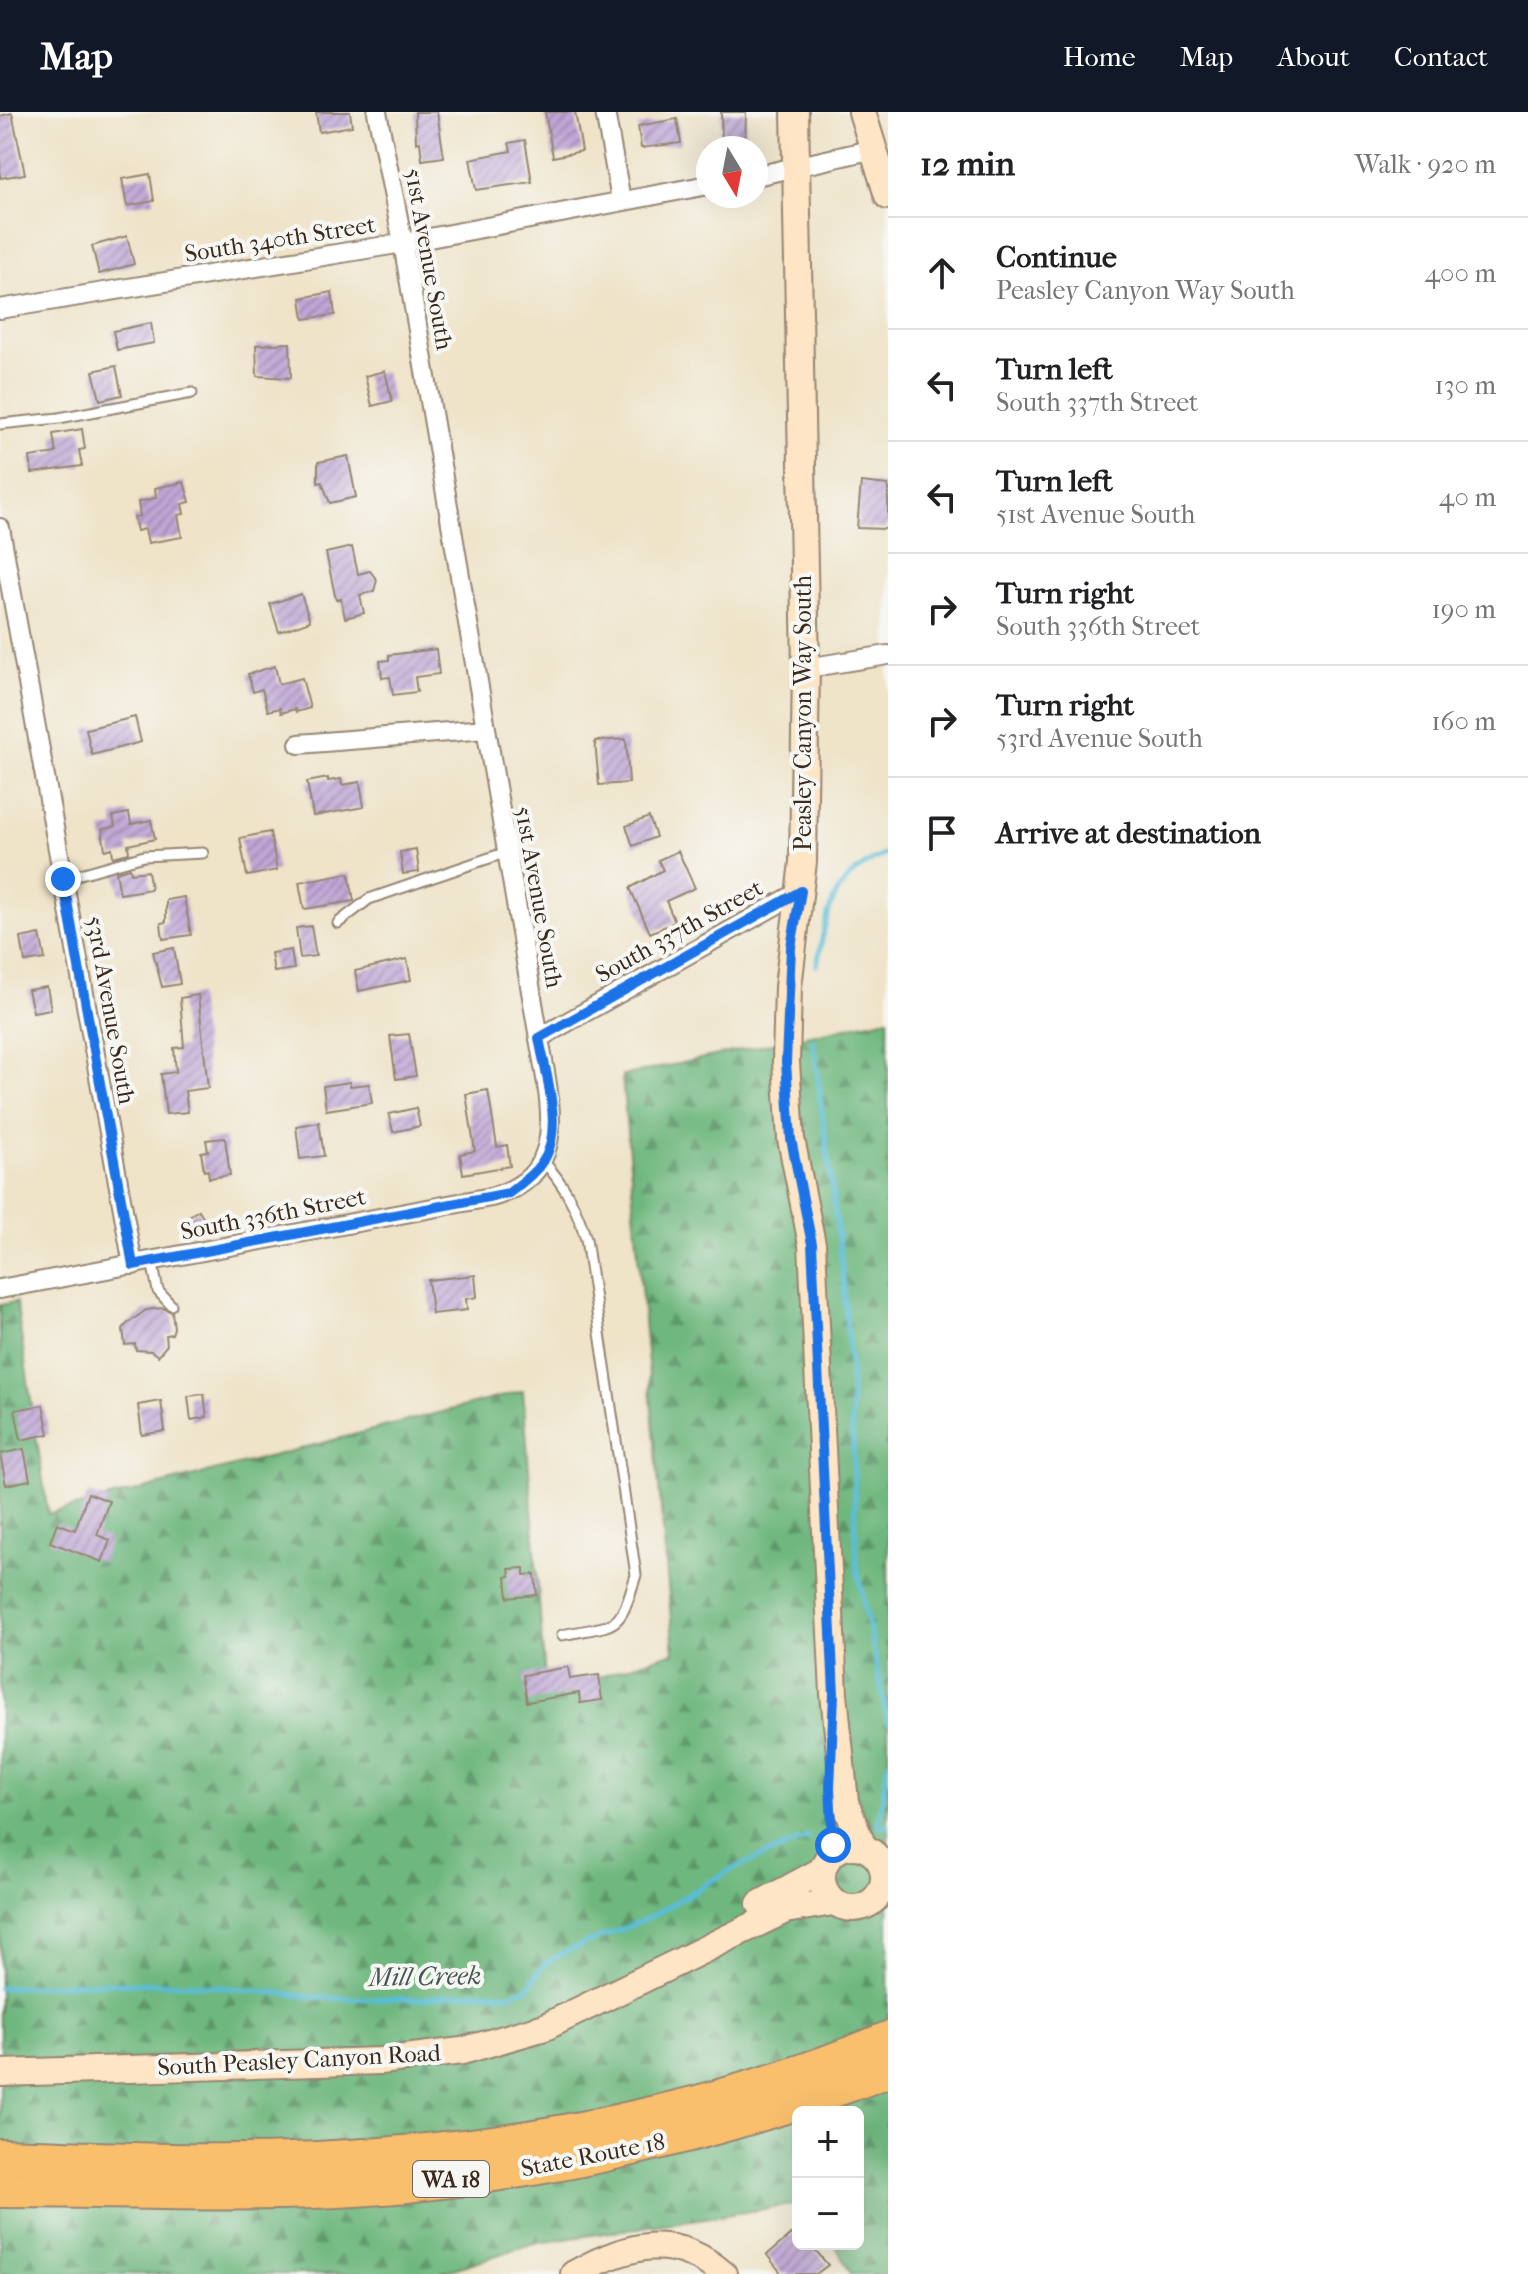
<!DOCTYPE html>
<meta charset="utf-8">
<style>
body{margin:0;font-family:"IM FELL French Canon",serif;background:#f2f2f2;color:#202124}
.controls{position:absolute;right:24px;bottom:24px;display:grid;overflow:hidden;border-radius:12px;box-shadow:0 8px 32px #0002}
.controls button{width:72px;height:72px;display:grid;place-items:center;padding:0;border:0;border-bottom:2px solid #e0e0e0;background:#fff;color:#202124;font:40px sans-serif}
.compass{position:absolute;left:696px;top:24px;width:72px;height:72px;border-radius:50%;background:#fff;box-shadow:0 8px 32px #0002;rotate:170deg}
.stop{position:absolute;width:24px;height:24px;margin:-18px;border:6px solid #1a73e8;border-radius:50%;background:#fff}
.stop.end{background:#1a73e8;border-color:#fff;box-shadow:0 2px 8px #0008}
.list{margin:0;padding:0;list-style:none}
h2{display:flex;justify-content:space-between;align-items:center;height:104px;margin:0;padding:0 32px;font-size:34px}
h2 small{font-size:26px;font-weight:400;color:#757577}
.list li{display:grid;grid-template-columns:52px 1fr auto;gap:24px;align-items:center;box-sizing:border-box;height:112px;padding:0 32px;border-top:2px solid #e0e0e0}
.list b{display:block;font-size:30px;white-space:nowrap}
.list p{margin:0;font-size:26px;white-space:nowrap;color:#757577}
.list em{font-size:26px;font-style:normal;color:#757577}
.icon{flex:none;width:44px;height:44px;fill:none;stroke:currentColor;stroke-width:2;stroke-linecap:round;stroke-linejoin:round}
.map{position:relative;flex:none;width:888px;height:2162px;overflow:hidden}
header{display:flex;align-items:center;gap:48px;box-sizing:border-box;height:112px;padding:0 40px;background:#111827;color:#fff}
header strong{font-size:38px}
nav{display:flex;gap:44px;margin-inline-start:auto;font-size:28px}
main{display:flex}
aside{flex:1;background:#fff}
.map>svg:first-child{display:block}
</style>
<header>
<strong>Map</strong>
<nav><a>Home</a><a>Map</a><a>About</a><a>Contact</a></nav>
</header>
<main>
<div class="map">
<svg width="888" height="2162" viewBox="0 0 888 2162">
<defs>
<pattern id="forest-firs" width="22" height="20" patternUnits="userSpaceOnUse" patternTransform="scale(2)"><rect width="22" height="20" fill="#6eb77e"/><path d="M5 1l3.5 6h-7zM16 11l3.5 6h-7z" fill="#5c9567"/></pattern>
<pattern id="building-hatch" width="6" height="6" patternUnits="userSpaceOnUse" patternTransform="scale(2)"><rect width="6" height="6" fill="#bfa6d6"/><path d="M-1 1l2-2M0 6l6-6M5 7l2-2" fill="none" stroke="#9c87ad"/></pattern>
</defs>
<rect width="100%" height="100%" fill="#f6f6f2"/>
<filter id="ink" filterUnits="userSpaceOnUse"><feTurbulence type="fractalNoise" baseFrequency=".0125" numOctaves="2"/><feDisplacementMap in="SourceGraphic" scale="16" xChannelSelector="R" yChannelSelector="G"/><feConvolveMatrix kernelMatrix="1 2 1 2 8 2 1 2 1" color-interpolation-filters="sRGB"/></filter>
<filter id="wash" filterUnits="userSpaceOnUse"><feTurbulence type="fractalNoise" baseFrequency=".006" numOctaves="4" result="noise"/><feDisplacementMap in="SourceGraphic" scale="32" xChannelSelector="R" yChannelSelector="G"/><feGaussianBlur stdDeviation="1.8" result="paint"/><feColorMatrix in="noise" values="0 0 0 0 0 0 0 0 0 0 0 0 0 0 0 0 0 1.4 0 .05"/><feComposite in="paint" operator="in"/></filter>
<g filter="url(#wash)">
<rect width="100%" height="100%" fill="#efe3c8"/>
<!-- forest -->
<path fill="url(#forest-firs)" stroke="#54704e" stroke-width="2" d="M888,906V2162H851L835,2132H858V2000H798V2092L531,2132L438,2162H0V1193L16,1190L48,1402L523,1279L546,1582L674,1540L622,964Z"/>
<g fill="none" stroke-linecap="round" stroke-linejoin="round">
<!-- stream -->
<g stroke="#58bdd7" stroke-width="5">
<path d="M817,853C828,797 830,765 888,741"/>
<path d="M813,928L842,1153L850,1253L857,1456L888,1610"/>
<path d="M888,1651L878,1714H888"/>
<path d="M0,1876L90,1871L192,1872L322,1886L422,1887L477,1880L510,1882L528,1876L544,1852L569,1838L645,1808L732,1757L809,1725"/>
</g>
</g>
<g id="blocks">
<!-- building -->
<g fill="url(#building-hatch)">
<path d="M316,0H350L352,14L319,20Z"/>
<path d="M415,0H437L444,45L422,48L420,30L416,31Z"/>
<path d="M545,0H575L582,39L553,45Z"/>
<path d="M721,0H746L745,36H722Z"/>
<path d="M12,1L25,62L0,66V4Z"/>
<path d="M677,7L681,31L641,36L638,14Z"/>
<path d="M525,28L532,70L476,78L470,47L511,39L509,31Z"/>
<path d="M150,62L154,89L127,94L122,67Z"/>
<path d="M127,124L134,152L99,162L92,134Z"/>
<path d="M332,180L335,203L304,207L301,186Z"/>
<path d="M151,211L154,231L117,238L113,219Z"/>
<path d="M290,231L291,266L257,264L256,233Z"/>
<path d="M116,254L122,283L100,288L93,259Z"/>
<path d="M385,259L392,289L372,294L365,264Z"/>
<path d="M82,317L85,337L79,338L82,354L32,361L30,345L56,341L53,322Z"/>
<path d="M348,344L356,385L330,391L322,370L318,371V350Z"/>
<path d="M184,370L190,390L182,392L184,402L178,403L182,425L148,431L145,417L137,419L134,405L140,404L138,390L156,386L155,376Z"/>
<path d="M861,370L888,373V415L885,417L857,416Z"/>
<path d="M352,435L358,462L370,459L377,468L374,479L360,483L364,501L345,506L341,487L336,488L326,441Z"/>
<path d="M301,482L310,509L279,520L270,492Z"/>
<path d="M436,537L439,562L415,565L417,580L393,583L390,565L382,566L380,549L389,548V543Z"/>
<path d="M275,554L279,572L302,566L310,596L296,600L295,597L281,601L280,596L268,599L262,577L253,580L248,562Z"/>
<path d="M135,605L141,630L92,643L86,617Z"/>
<path d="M626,627L629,671L599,673L595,629Z"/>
<path d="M328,666V669L341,667L342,673L360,670L364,695L313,704L307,670Z"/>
<path d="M129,701L131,712L151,708L155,727L128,733L129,741L113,745L112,736L105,738L102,717L115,715L113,704Z"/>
<path d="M649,705L656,725L633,734L626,714Z"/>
<path d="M270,720L277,758L247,764L240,726Z"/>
<path d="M416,737L419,760L403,762L400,740Z"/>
<path d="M678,739L695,776L666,789L675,810L650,821L630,776L663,758L658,748Z"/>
<path d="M130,756L131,761L148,759L151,777L120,782L116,760Z"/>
<path d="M349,761L354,789L304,797L299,770Z"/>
<path d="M184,785L191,823L163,827L161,811L166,810V788Z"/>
<path d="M311,814L316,844L300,846L296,816Z"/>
<path d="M40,822L45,847L25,850L21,826Z"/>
<path d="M174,836L180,872L162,875L153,840Z"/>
<path d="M291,838L294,857L274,860L271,841Z"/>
<path d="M407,847L411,868L359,879L355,859Z"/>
<path d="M47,875L51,897L33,900L28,878Z"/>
<path d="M198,883L208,976L185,979L188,1000L166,1002L161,962L176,960L174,936L184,935L180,886Z"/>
<path d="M409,922L416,964L396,967L390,924Z"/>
<path d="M350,970V974L369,972L372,991L326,998L323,974Z"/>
<path d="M488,978L497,1035L507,1033L510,1054L463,1062L460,1042L475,1039L466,982Z"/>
<path d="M416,996L420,1014L393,1020L389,1002Z"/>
<path d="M319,1010L324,1044L300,1047L296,1014Z"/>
<path d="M225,1026L230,1063L209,1066L208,1058L204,1059L201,1040L208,1039L206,1028Z"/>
<path d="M199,1098L207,1112L190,1122L182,1108Z"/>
<path d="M475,1163L477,1185L466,1187L467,1198L432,1202L428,1168Z"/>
<path d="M163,1196L172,1200L174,1216L172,1222L166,1223L167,1233L158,1244L151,1239L136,1238L135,1232L125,1233L123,1217L127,1212L146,1198Z"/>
<path d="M204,1282L207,1305L191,1308L188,1284Z"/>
<path d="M161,1289L165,1319L142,1323L138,1293Z"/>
<path d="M43,1293L49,1322L21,1328L15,1298Z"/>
<path d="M24,1337L30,1368L6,1373L0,1342Z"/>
<path d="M88,1381L109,1389L97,1423L110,1428L102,1450L50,1430L57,1411L75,1418Z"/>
<path d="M524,1456V1463L535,1462L537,1483L508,1486L506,1465L510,1464L509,1457Z"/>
<path d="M568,1555L570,1567L599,1563L602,1588L580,1591L579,1581L527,1590L523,1563Z"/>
<path d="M792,2122L806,2139L812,2134L828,2153L816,2162H782L767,2143Z"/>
</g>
</g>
</g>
<g filter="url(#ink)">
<use href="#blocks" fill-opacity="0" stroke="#958673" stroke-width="2"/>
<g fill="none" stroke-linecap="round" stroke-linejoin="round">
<defs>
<g id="lane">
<path d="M0,312L59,306L192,281"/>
<path d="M63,767L144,744L203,741"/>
<path d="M338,811L369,787L507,740"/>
<path d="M543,1049C565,1073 577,1097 586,1127L636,1463C618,1521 620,1511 562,1523"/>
<path d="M152,1149L158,1179L171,1193"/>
</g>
<g id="street">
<path d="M605,0L621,88"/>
<path d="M756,64L874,37"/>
<path d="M0,197L403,131L708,73"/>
<path d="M0,416L133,1153"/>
<path d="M806,556L888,543"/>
<path d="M299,632L486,617"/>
<path d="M539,926L801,779"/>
<path d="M0,1177L491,1085C573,1064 549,988 539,926L403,131L377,0"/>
</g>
<g id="secondary">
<path d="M795,0L806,556L803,750L788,875L786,950L791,1027L812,1132L834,1582L845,1690L863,1735"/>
<path d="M862,0L888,84"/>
<circle cx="853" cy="1765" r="31"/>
<path d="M760,1792L821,1759"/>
<path d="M0,1961L380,1949L462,1939L545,1915L785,1798L833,1790"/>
<path d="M574,2162C627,2132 674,2119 723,2162"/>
</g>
<g id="highway">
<path d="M0,2044C111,2047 223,2053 333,2046C521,2036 714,2000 888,1927"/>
<path d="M0,2078C135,2078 271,2086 406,2073C571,2057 733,2017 888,1958"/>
</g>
</defs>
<!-- lane casing -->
<use href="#lane" stroke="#958673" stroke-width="13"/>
<!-- street casing -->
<use href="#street" stroke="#958673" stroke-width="22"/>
<!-- secondary casing -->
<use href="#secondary" stroke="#958673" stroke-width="30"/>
<!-- highway casing -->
<use href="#highway" stroke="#958673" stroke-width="38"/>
<!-- lane -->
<use href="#lane" stroke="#fff" stroke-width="9"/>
<!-- street -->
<use href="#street" stroke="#fff" stroke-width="18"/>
<!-- secondary -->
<use href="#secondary" stroke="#fde5c5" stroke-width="26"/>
<!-- highway -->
<use href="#highway" stroke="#f9bf6d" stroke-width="34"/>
</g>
</g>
<g fill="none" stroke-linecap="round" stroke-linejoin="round" filter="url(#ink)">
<!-- route -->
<path stroke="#1a73e8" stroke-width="10" d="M63,767L133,1153L509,1081C520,1072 533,1063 542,1051C565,1019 545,960 539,926L801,779L791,835L786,950L791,1027L812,1132L834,1582L830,1676L833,1733"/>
</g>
<g text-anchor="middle" stroke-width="8" stroke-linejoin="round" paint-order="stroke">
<!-- shield labels -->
<rect fill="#f6f6f2" stroke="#73675e" stroke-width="2" x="413" y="2049" width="76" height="36" rx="6"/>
<g font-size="22" font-weight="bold" fill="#3b2a1e">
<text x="451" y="2075">WA 18</text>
</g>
<!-- street labels -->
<g font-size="24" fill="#3b2a1e" stroke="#f6f6f2">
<text transform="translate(280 127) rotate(-9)" y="8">South 340th Street</text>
<text transform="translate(429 147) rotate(80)" y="8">51st Avenue South</text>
<text transform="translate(803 601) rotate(-90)" y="8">Peasley Canyon Way South</text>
<text transform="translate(539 785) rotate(80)" y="8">51st Avenue South</text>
<text transform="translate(679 819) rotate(-29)" y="8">South 337th Street</text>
<text transform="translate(111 898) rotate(80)" y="8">53rd Avenue South</text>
<text transform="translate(273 1102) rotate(-11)" y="8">South 336th Street</text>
<text transform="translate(299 1948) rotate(-3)" y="8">South Peasley Canyon Road</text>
<text transform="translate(593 2043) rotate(-11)" y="8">State Route 18</text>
</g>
<!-- water labels -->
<g font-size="26" font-style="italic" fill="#445656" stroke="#f6f6f2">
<text transform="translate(425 1864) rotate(-1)" y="9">Mill Creek</text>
</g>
</g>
</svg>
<div class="controls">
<button>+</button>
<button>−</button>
</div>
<svg class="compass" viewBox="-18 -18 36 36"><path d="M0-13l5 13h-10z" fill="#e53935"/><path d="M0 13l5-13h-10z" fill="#757577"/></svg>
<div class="stop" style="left:833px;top:1733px"></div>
<div class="stop end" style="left:63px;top:767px"></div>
</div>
<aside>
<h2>12 min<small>Walk · 920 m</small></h2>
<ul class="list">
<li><svg class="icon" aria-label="ahead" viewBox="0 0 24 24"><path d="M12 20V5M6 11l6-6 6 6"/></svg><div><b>Continue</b><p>Peasley Canyon Way South</p></div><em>400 m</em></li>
<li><svg class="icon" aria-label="left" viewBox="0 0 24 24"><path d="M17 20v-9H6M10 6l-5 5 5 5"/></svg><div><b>Turn left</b><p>South 337th Street</p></div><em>130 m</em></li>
<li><svg class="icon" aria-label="left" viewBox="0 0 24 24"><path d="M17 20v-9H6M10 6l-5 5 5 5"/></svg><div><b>Turn left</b><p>51st Avenue South</p></div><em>40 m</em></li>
<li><svg class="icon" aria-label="right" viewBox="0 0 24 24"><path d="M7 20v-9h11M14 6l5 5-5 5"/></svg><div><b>Turn right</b><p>South 336th Street</p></div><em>190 m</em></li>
<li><svg class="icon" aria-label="right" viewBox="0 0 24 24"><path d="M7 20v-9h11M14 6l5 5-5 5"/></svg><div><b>Turn right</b><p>53rd Avenue South</p></div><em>160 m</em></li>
<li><svg class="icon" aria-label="arrive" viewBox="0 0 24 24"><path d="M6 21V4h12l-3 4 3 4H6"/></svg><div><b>Arrive at destination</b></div></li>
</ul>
</aside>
</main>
